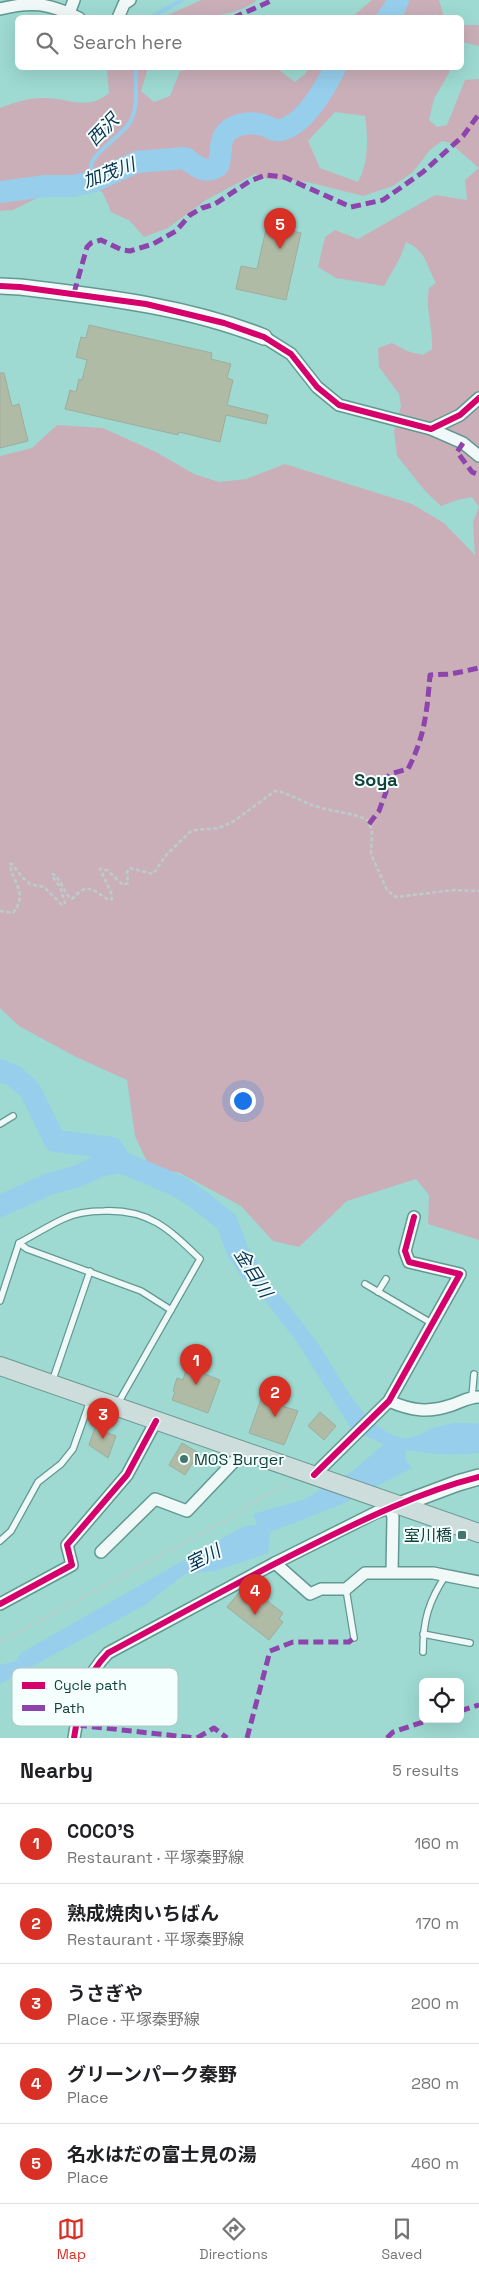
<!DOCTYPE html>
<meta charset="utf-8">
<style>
body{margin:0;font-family:"Space Grotesk","Noto Sans JP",sans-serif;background:#f2f2f2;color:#202124}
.controls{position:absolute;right:15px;bottom:15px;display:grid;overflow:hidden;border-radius:8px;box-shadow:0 5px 20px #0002}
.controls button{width:45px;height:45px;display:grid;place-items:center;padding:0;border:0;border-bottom:1px solid #e0e0e0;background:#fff;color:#202124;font:25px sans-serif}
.you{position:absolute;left:242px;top:1100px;width:18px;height:18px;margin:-12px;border:4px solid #fff;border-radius:50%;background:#1a73e8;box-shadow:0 0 0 8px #1a73e833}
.badge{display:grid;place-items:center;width:32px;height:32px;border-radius:50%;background:#d93025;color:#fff;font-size:16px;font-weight:700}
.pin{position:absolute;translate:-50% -41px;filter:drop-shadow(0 1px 2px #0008)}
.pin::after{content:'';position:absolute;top:26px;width:18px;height:15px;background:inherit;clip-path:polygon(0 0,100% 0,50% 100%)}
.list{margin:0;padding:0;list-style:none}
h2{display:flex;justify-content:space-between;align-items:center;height:65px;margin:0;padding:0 20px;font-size:21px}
h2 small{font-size:16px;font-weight:400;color:#757577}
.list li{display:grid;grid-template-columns:32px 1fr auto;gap:15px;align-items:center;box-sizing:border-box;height:80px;padding:0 20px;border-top:1px solid #e0e0e0}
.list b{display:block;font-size:19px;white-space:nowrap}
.list p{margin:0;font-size:16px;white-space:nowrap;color:#757577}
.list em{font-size:16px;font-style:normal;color:#757577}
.icon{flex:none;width:28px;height:28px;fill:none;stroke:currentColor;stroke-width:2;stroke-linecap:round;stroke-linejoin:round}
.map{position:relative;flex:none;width:479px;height:1738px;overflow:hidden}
.search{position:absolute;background:#fff;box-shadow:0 5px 20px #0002;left:15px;right:15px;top:15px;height:55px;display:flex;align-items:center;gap:12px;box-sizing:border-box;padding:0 18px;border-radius:8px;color:#757577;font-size:19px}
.sheet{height:465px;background:#fff}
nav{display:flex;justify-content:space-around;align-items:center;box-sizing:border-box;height:70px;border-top:1px solid #e0e0e0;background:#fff;font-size:14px;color:#757577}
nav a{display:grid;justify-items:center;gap:2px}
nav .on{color:#d93025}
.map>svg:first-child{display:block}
</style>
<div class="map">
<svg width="479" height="1738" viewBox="0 0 479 1738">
<rect width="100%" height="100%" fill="#9edad2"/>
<!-- green -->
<g fill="#caafb9" fill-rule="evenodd">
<path d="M201,0H257C234,19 192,18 164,17Z"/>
<path d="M372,0H439L444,17H352Z"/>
<path d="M463,25H479V46L462,42Z"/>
<path d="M107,68H148L141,91L154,102L170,96L180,71L197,68H271L279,70L295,82L305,74L308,68H450L449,73L434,99L429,120L437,127L447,125L465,80L479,79V1240L428,1224L429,1195L416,1179L347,1201L299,1247L273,1241L241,1206L180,1173L149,1166L135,1136L127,1080L76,1057L19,1026L0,1008V456L32,448L57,425L103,428L156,452L194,474L219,482L246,479L285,464L412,504L444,523L475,555L473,522L479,507L472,497L457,500L441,506L426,492L397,456L394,431L401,406L399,394L379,367L378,348L392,343L407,351L423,355L432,349C433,329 425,306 429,288L436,283C426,266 427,251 406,242L400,258L384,286L336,278L318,267L325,237L335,230L358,239L435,195L467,200L465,180L479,168L450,143L442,141L430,150L413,172L393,186L363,196L307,182L268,179L255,174L206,200L168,228L144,237L130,221L111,212L103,193L87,183L70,192L59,191L37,198L13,210L0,211V108C13,103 28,98 42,98C68,97 87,112 109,93ZM335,112L365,116C368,138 369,162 358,182L320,168L308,141Z"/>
</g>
<!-- water -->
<path fill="#96ceec" d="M232,1243C262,1271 289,1305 314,1338C338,1370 360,1428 402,1438C414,1440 424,1431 434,1428C442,1425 452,1423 460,1423C467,1422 472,1424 479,1423V1453C452,1456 432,1454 406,1450L405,1459L412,1468L340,1505L270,1532L268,1553L216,1571L185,1574L145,1605L0,1684V1665L16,1661L21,1653L244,1526L257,1525L253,1514L303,1500L354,1470L384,1444L352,1430L297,1342L231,1257Z"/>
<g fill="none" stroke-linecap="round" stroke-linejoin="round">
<!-- stream -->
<g stroke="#96ceec" stroke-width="4">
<path d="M150,18L182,0"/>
<path d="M92,182C92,177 91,171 91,166C93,152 122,136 130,122C139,108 135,83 136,68"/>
</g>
<!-- river -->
<g stroke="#96ceec" stroke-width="22">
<path d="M387,18L394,9L398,0"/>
<path d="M0,192L46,186H73L92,182L137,162L185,158C196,166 205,175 218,166C222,157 219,144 224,136C231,124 250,121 263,125C269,126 273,132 281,130C305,124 325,88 335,68"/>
<path d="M0,1070L14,1076L30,1090L55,1141L112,1148L121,1162"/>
<path d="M0,1206L49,1184L78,1176L99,1166L121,1162L178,1186L199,1200L227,1222L238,1252L250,1270"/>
</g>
</g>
<!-- building -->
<g fill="#b0bba6" stroke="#9dad9e">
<path d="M267,225L301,233L286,300L236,289L241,266L257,269Z"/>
<path d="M89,325L212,353L211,359L231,364L227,378L233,380L227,405L268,415L266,424L226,415L220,442L179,432L178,435L65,409L70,390L76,392L79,379L82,380L87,360L76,357L81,337L86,338Z"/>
<path d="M0,373H4L12,406L19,404L28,441L0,448Z"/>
<path d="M187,1367L220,1380L208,1413L172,1400L175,1392L173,1391L177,1378L183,1380Z"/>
<path d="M261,1399L298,1411L284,1445L249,1433Z"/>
<path d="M320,1412L336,1426L324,1440L308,1426Z"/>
<path d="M95,1428L116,1436L108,1458L89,1445Z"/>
<path d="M182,1443L199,1453L185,1475L169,1465Z"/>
<path d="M242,1589L258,1602L262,1597L283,1613L279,1619L283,1622L269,1640L227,1607Z"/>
</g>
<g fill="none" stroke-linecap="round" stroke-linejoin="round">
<defs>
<g id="lane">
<path d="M0,1124L13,1116"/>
<path d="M19,1243L27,1249L141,1291L171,1310"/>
<path d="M365,1284L433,1324"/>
<path d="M378,1292L386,1279"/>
<path d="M0,1301L19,1243C34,1235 48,1226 63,1219C75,1213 91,1211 104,1211C149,1209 169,1229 200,1259L117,1405"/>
<path d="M52,1382L90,1271"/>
<path d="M472,1397L474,1374"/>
<path d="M0,1541L11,1531L38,1482L61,1464L73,1449L90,1401"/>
<path d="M346,1589L354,1638"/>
<path d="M423,1634L470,1643"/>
<path d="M423,1652C423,1621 428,1602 446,1575"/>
</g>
<g id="street">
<path d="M0,9C32,1 48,3 79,18"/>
<path d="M69,13L74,0"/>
<path d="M118,18L124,4L130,0"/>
<path d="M264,337L291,354L317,387L339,405L431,429L460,415L479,398"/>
<path d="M431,429L463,443L479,456"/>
<path d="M389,1401C412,1411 428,1413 452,1405C461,1402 469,1397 479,1397"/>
<path d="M314,1475L389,1401L460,1274L409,1262L405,1251L414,1217"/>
<path d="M390,1508L393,1517L392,1572"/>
<path d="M101,1552L155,1499L187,1511L244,1451"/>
<path d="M275,1563L310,1594L321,1589H346L365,1573H433L479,1582"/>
<path d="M0,1604L72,1565L67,1545L127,1475L156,1421"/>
<path d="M74,1738C80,1703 82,1680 108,1653L275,1563L377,1512L399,1505"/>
</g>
<g id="secondary">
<path d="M0,286L20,287C103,297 186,306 264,337"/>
<path d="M399,1505L458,1483L479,1477"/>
</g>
<path id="primary" d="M0,1366L479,1533"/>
</defs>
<!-- lane casing -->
<use href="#lane" stroke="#629892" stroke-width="8"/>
<!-- street casing -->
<use href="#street" stroke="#629892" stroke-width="14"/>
<!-- secondary casing -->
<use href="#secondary" stroke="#629892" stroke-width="18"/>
<!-- primary casing -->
<use href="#primary" stroke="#6a9691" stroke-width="20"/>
<!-- path -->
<g stroke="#bbcdcb" stroke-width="2.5" stroke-dasharray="4 2.5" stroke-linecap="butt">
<path d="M0,911L13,913C29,893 12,882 10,864H12L22,877L30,884L44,887L62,905L65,903L60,887L52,876L53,874C62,880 63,893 72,899C88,881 92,890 109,900L112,899L111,892L100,869L107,870L123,885L128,883L127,872L130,868L153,874L167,854L190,832L195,830L219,828L234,821L275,791C290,793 301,802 315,806C333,812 351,812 367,820L372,830L371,854L387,890L396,897L454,890L479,891"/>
<path d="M0,1642L241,1512L249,1504L290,1483"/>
</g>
<!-- lane -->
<use href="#lane" stroke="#f0f9f8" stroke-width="5.5"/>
<!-- street -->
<use href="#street" stroke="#f0f9f8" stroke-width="11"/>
<!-- secondary -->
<use href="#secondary" stroke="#f0f9f8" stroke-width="15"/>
<!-- primary -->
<use href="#primary" stroke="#cddddb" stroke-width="18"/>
<!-- quiet -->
<g stroke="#8e44ad" stroke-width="5" stroke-dasharray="10 5" stroke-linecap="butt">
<path d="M233,18L273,0"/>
<path d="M74,293L87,247L91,243L101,240L122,250L130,251L153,244L176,231L190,215L202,208L215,204L250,181L266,175L284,177L351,207L383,200L423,172L463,136L479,114"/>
<path d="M463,443L457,452L472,472L479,475"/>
<path d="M369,824L379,811L386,792V780L390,774L408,769C425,736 427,711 430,675L451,674L479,668"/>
<path d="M460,1711L479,1705"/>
<path d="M77,1725L195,1738"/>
<path d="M197,1738L214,1728L227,1738"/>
<path d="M247,1738L270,1651L293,1642H349L354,1638"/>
<path d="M387,1738L393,1732L432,1719"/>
</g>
<defs>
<g id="cycleway">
<path d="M0,286L20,287L146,304L224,323L264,337L291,354L317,387L339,405L431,429L460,415L479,398"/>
<path d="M314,1475L389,1401L460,1274L409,1262L405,1251L414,1217"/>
<path d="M0,1604L72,1565L67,1545L127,1475L156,1421"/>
<path d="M74,1738C80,1703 82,1680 108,1653C175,1617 241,1580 310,1546C364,1519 420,1492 479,1477"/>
</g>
</defs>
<!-- cycleway casing -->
<use href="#cycleway" stroke="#f5fffd" stroke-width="9"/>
<!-- cycleway -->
<use href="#cycleway" stroke="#d6006c" stroke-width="6"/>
</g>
<!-- markers -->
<g fill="#427770" stroke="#f5fffd" stroke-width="2">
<circle cx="184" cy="1459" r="5"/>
<rect x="457" y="1530" width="10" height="10" rx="2.5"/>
</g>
<g text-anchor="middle" stroke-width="4" stroke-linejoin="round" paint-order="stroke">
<!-- poi labels -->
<g font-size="16" fill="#11413b" stroke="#f5fffd" text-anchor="start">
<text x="194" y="1465">MOS Burger</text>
<text x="452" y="1541" text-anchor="end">室川橋</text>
</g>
<!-- water labels -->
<g font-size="18" font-style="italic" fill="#083351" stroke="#f5fffd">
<text transform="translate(103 130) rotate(-46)" y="6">西沢</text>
<text transform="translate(109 173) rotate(-20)" y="6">加茂川</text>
<text transform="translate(253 1273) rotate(58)" y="6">金目川</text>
<text transform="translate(203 1558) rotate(-27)" y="6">室川</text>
</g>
<!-- neighbourhood labels -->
<g font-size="18" font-weight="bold" fill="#11413b" stroke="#f5fffd">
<text x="376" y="786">Soya</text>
</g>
</g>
<!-- legend -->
<rect x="12" y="1668" width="166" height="58" rx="8" fill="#f5fffd" stroke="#b1c6c3" stroke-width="1"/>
<rect x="22" y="1682" width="23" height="7" fill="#d6006c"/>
<rect x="22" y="1705" width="23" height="6" fill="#8e44ad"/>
<g font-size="14" fill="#11413b">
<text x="54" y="1690">Cycle path</text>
<text x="54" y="1713">Path</text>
</g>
</svg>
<div class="controls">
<button><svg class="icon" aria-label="locate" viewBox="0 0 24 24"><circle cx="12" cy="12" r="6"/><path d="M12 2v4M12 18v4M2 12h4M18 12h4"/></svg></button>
</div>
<div class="you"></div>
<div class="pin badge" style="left:196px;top:1385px">1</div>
<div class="pin badge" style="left:275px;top:1417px">2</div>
<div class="pin badge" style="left:103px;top:1439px">3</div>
<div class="pin badge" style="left:255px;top:1615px">4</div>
<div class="pin badge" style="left:280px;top:249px">5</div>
<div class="search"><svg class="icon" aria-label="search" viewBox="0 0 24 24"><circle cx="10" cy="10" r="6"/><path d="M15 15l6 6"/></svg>Search here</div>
</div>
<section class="sheet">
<h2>Nearby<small>5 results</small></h2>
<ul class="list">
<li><span class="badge">1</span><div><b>COCO'S</b><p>Restaurant · 平塚秦野線</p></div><em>160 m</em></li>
<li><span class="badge">2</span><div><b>熟成焼肉いちばん</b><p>Restaurant · 平塚秦野線</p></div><em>170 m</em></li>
<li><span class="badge">3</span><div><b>うさぎや</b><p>Place · 平塚秦野線</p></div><em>200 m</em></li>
<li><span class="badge">4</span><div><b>グリーンパーク秦野</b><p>Place</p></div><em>280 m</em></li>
<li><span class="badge">5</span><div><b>名水はだの富士見の湯</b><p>Place</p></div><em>460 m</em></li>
</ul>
</section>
<nav>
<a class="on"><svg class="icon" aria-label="map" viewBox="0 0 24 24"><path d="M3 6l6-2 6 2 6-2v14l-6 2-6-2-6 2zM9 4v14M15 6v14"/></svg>Map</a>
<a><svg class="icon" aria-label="directions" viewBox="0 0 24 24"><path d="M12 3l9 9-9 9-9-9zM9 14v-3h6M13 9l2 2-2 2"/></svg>Directions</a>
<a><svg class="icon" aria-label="saved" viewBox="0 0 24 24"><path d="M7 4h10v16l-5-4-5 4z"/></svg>Saved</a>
</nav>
